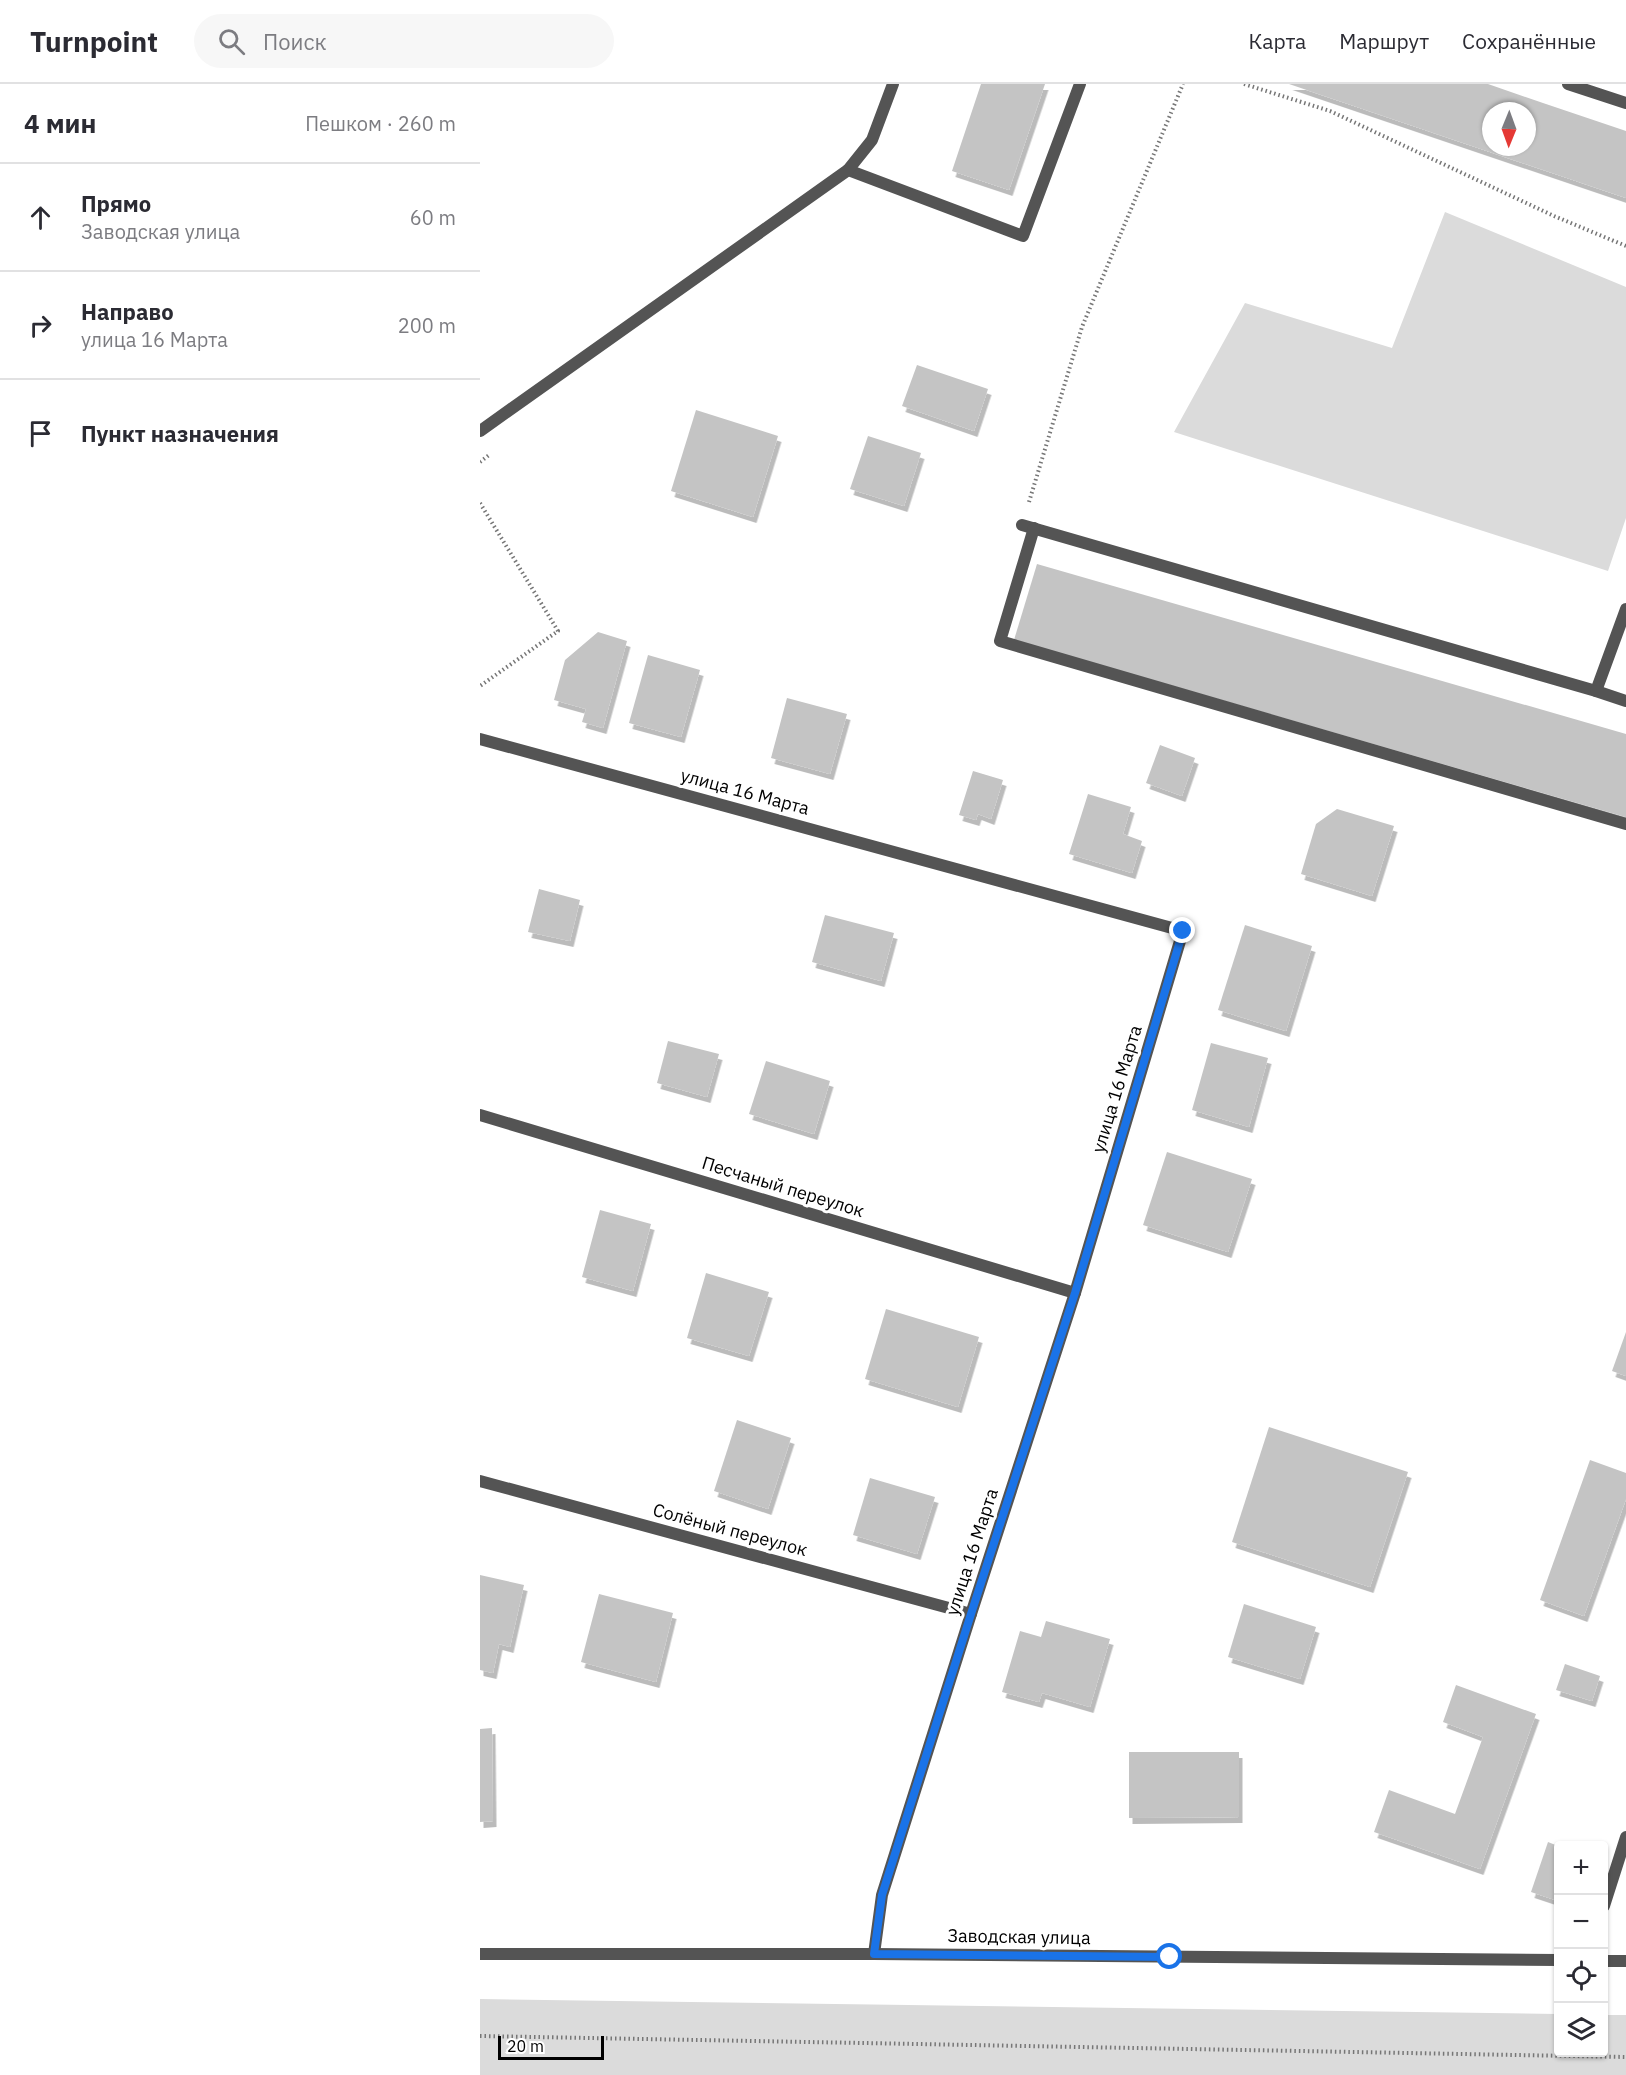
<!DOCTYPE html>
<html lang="ru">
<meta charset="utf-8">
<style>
body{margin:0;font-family:"IBM Plex Sans",sans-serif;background:#f7f7f7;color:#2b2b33}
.controls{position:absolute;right:18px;bottom:18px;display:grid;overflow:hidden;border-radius:6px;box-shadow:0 2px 4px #0004}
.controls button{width:54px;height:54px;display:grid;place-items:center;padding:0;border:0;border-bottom:2px solid #e1e1e2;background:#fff;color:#2b2b33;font:30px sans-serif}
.compass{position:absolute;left:1002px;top:18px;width:54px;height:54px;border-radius:50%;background:#fff;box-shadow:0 2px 4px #0004;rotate:181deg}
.scale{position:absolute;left:18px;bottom:15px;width:106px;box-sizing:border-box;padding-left:6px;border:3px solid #000;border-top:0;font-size:16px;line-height:21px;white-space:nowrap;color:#000;-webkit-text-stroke:4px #fff;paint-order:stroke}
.stop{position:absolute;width:18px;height:18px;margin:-14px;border:4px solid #1a73e8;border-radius:50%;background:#fff}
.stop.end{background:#1a73e8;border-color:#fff;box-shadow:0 2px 6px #0008}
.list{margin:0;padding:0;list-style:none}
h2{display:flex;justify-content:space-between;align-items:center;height:78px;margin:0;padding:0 24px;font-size:26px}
h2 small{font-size:20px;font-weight:400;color:#7c7c81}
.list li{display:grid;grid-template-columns:39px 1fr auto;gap:18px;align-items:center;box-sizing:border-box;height:108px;padding:0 24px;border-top:2px solid #e1e1e2}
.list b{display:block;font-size:22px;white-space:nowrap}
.list p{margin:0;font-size:20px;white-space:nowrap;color:#7c7c81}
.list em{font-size:20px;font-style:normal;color:#7c7c81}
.icon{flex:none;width:33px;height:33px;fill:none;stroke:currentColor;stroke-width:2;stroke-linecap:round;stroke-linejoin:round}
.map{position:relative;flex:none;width:1146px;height:1991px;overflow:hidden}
header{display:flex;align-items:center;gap:36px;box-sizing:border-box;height:84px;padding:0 30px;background:#fff;border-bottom:2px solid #e1e1e2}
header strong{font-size:28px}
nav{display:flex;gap:33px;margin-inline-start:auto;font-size:21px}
.search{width:420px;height:54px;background:#f7f7f7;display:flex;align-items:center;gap:15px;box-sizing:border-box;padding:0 21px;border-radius:33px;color:#7c7c81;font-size:22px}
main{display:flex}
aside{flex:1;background:#fff}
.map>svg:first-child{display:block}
</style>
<header>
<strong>Turnpoint</strong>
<div class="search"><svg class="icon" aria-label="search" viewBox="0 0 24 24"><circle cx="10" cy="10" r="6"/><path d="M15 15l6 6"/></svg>Поиск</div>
<nav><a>Карта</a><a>Маршрут</a><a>Сохранённые</a></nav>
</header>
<main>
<aside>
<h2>4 мин<small>Пешком · 260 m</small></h2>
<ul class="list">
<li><svg class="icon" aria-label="ahead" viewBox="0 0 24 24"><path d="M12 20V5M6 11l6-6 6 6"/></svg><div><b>Прямо</b><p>Заводская улица</p></div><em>60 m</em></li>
<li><svg class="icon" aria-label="right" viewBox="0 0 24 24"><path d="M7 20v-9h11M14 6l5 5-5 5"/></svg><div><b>Направо</b><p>улица 16 Марта</p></div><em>200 m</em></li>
<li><svg class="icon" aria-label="arrive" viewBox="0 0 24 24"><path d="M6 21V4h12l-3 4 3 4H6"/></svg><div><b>Пункт назначения</b></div></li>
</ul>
</aside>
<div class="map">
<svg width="1146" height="1991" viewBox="0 0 1146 1991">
<defs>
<filter id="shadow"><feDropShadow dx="3.5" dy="6" stdDeviation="0" flood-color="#0004"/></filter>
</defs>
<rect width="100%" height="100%" fill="#fff"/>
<!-- green -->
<g fill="#dbdbdb">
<path d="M965,128L1146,203V434L1128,487L694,348L765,219L912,264Z"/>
<path d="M0,1915L1078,1930V1968H1124V1931H1146V1991H0Z"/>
</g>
<!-- building -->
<g fill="#c4c4c4" fill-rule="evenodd" filter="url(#shadow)">
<path d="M501,0H565L529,106L472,87Z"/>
<path d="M809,0H1008L1063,19L1146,47V114ZM1011,27H1047V63H1011Z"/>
<path d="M437,281L508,305L494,347L422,322Z"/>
<path d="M216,326L298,352L273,433L191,407Z"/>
<path d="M388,352L441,369L424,422L370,405Z"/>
<path d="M557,480L1146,650V733L534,556Z"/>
<path d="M118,548L147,557L123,644L102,638L106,625L74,616L85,576Z"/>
<path d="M168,571L220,586L201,653L149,639Z"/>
<path d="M307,614L367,630L350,690L291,674Z"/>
<path d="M680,661L715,674L702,712L666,699Z"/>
<path d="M493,687L523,696L511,735L498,730L496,736L479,731Z"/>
<path d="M608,710L651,723L643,750L662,757L652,789L589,770Z"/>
<path d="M857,725L914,742L892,812L821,790L836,740Z"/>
<path d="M59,805L100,816L90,857L48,848Z"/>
<path d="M345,831L414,849L401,897L332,878Z"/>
<path d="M765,841L832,862L806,947L738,926Z"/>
<path d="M188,957L239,970L227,1013L177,999Z"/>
<path d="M731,959L788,974L769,1043L712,1026Z"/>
<path d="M286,977L350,997L334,1050L269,1030Z"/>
<path d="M687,1068L772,1095L748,1168L663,1141Z"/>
<path d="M120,1126L171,1140L153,1207L102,1193Z"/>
<path d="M226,1189L289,1208L269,1272L207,1254Z"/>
<path d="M406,1225L499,1253L478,1323L385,1295Z"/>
<path d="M1146,1248V1292L1132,1287Z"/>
<path d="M257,1336L311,1354L288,1425L234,1407Z"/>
<path d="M789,1343L928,1388L890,1503L752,1458Z"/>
<path d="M1110,1376L1146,1389V1415L1104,1532L1060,1516Z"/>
<path d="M390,1394L455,1413L437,1470L373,1451Z"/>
<path d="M0,1491L44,1501L30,1563L19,1560L13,1589L0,1586Z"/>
<path d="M119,1510L193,1529L176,1598L101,1578Z"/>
<path d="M764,1520L836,1543L820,1595L748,1573Z"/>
<path d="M566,1537L630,1555L610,1623L562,1609L559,1618L522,1608L540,1547L561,1553Z"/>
<path d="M1085,1580L1120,1592L1112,1617L1076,1606Z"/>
<path d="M976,1601L1056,1630L1000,1785L894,1748L909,1706L975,1730L1003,1653L963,1638Z"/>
<path d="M12,1644L13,1737L0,1738V1645Z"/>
<path d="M649,1668H759V1733L649,1734Z"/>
<path d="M1068,1758L1078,1762V1817L1051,1808Z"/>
</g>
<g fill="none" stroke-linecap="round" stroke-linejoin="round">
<!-- path -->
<g stroke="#767676" stroke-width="4" stroke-dasharray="1.5 3" stroke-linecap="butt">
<path d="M764,0L850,27L1074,132L1146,162"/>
<path d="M0,378L9,371"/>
<path d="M549,418L602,243L703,0"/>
<path d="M0,419L78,547L0,602"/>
<path d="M0,1952L1146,1973"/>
</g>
<!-- service -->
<g stroke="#545454" stroke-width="12">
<path d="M1088,0L1146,19"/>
<path d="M368,86L543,152L600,0"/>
<path d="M542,441L1116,607L1146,525"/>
<path d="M554,444L520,557L1146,740"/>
<path d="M1116,607L1146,617"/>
<path d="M0,655L703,847L595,1209L491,1530L402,1811L394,1870"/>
<path d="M0,1031L595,1209"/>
<path d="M0,1397L491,1530"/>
</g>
<!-- minor -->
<g stroke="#545454" stroke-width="12">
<path d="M0,347L368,86L392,56L413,0"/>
<path d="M1124,1822L1146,1753"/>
</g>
<!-- tertiary -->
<g stroke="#545454" stroke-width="12">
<path d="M0,1870H394L1078,1876"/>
<path d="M1124,1877H1146"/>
</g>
</g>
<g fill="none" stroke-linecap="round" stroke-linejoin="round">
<!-- route -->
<path stroke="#1a73e8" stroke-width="8" d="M690,1873L394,1870L402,1811L491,1530L595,1209L703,847"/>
</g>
<g text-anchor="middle" stroke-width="6" stroke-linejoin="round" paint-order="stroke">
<!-- street labels -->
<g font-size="18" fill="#000" stroke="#fff">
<text transform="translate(265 708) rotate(15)" y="6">улица 16 Марта</text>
<text transform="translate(637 1005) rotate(-73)" y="6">улица 16 Марта</text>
<text transform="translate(303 1103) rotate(17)" y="6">Песчаный переулок</text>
<text transform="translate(250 1446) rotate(15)" y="6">Солёный переулок</text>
<text transform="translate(492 1468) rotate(-72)" y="6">улица 16 Марта</text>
<text transform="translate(539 1853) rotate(1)" y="6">Заводская улица</text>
</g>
</g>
</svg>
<div class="controls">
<button>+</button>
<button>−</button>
<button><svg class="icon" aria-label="locate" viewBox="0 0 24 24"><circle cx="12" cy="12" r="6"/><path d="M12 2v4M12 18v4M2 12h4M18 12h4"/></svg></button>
<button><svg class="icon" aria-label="layers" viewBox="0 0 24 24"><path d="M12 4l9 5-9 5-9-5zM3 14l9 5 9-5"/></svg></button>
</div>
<svg class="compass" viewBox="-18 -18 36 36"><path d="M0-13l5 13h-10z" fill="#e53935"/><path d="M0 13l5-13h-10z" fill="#7c7c81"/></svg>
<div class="scale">20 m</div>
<div class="stop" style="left:690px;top:1873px"></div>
<div class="stop end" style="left:703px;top:847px"></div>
</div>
</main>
